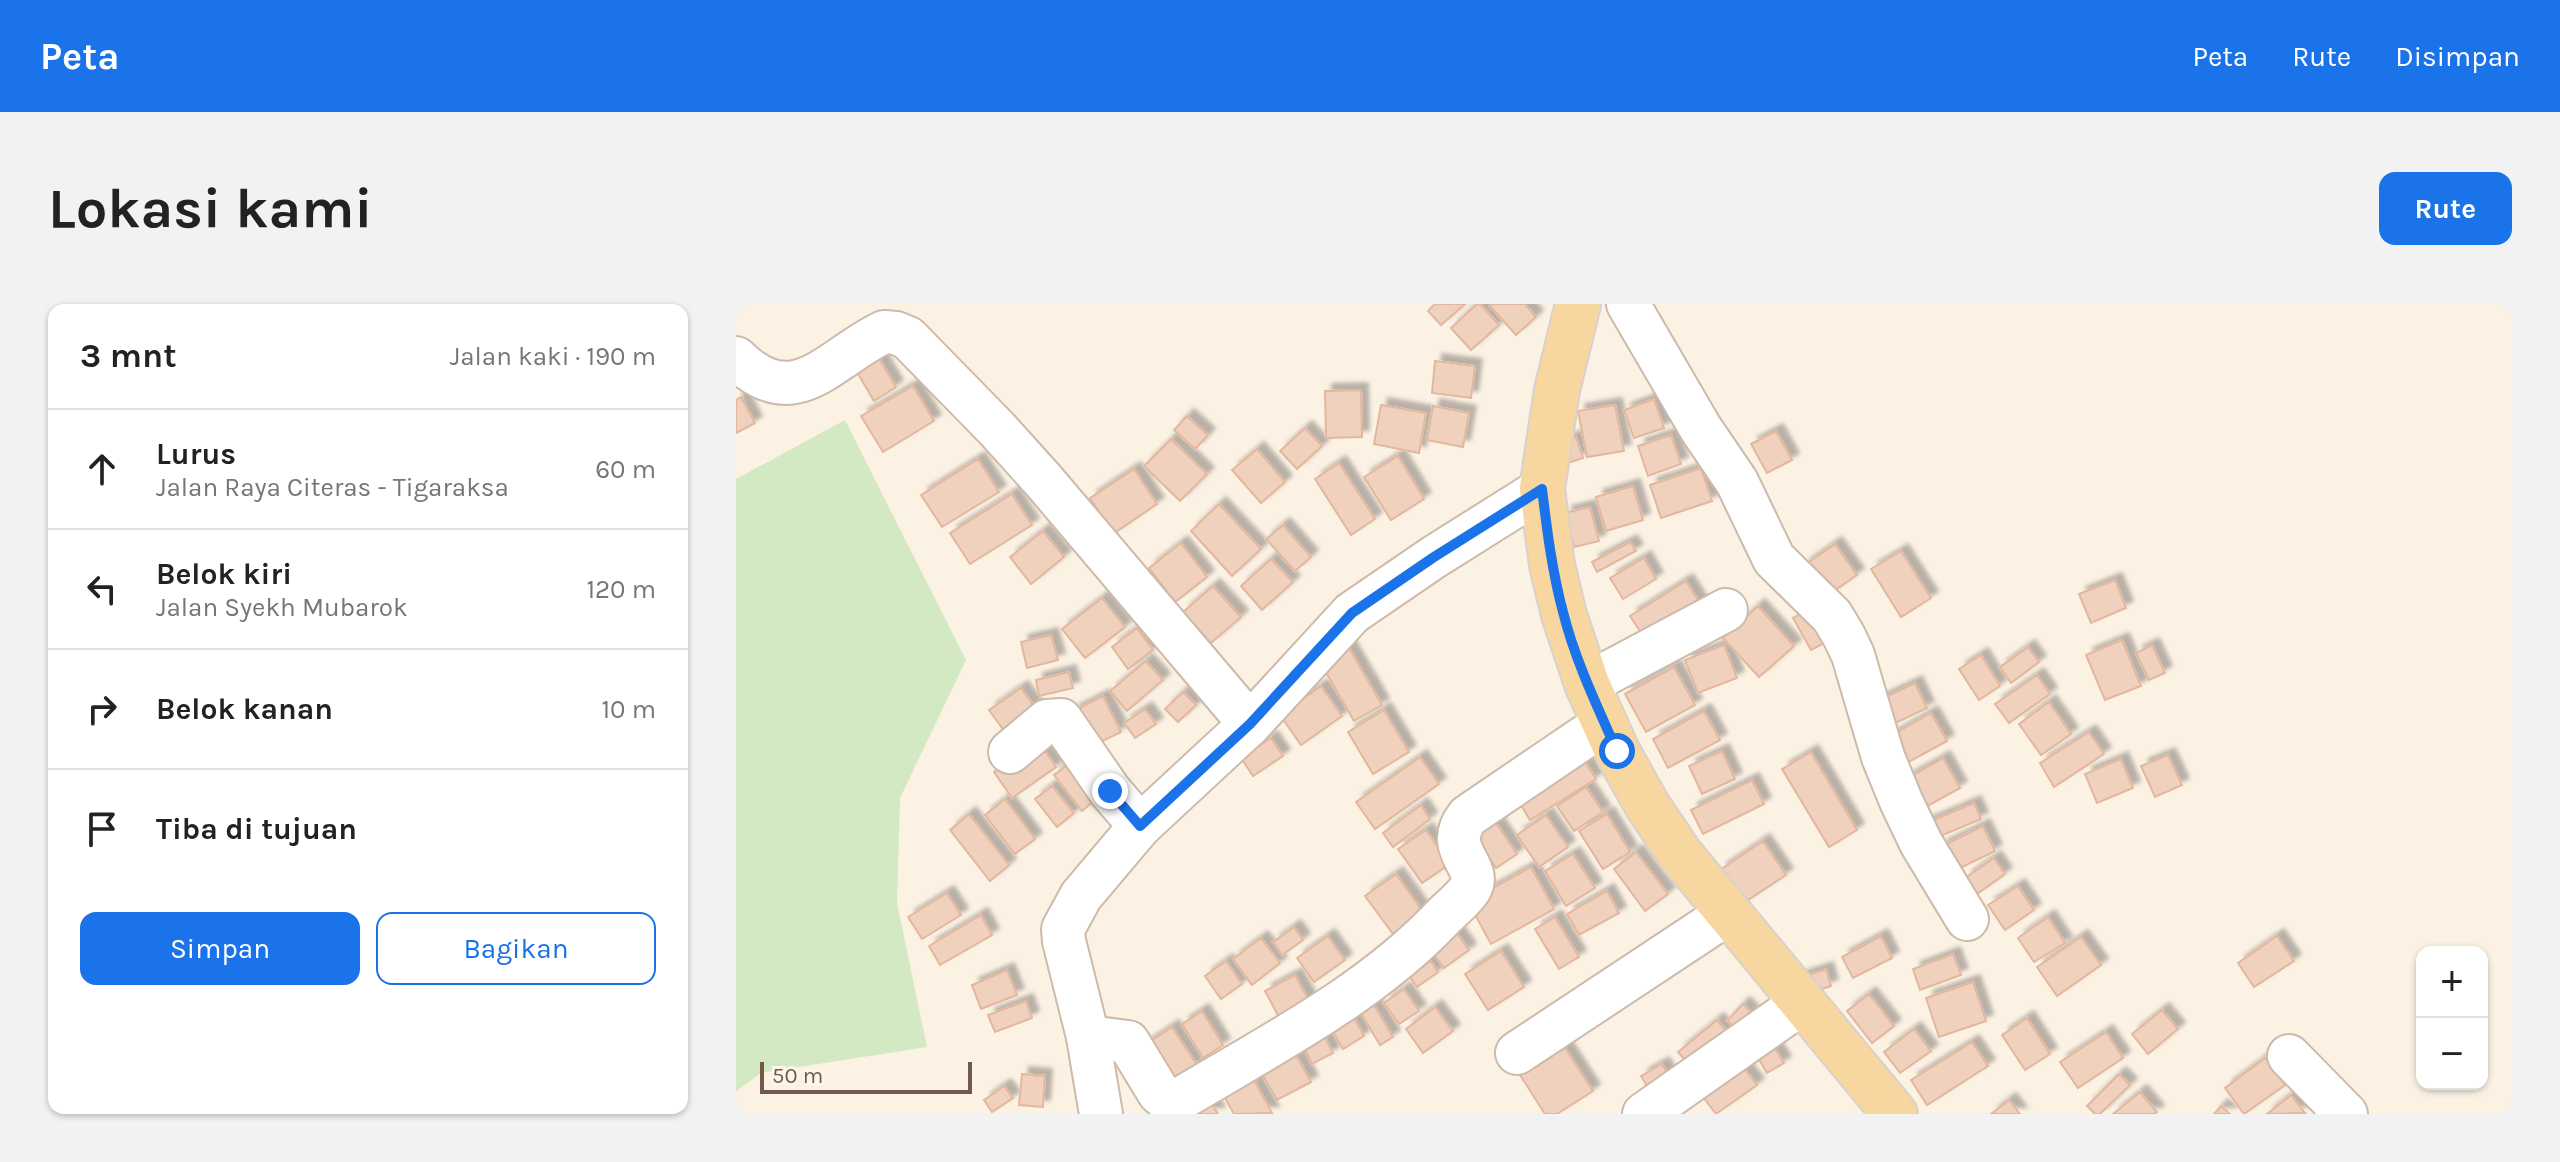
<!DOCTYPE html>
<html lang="id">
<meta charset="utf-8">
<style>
body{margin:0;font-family:Karla,sans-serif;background:#f2f2f2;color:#222}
.controls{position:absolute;right:24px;bottom:24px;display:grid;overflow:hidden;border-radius:16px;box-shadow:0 2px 6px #0004}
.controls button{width:72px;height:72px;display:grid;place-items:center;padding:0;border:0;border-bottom:2px solid #e0e0e0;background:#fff;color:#222;font:40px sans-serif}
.scale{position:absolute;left:24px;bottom:20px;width:212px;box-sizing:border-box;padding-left:8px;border:4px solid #73594b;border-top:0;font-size:22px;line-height:28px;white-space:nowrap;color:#73594b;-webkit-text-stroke:6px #fef6ea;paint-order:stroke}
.stop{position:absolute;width:24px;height:24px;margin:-18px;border:6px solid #1a73e8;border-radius:50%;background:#fff}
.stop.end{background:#1a73e8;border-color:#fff;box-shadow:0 2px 8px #0008}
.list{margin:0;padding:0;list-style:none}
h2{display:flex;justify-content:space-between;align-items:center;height:104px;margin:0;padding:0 32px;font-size:34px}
h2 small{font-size:26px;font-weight:400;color:#767676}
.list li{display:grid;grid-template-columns:52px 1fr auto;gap:24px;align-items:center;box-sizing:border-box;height:120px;padding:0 32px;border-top:2px solid #e0e0e0}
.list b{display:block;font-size:30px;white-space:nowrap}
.list p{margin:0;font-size:26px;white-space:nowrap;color:#767676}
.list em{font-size:26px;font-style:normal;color:#767676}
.actions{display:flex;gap:16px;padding:24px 32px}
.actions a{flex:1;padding:18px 0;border:2px solid #1a73e8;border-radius:16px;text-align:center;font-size:28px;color:#1a73e8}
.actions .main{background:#1a73e8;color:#fff}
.icon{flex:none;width:44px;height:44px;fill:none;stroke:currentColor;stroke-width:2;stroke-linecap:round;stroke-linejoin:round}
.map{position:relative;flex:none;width:1776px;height:810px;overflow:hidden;border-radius:16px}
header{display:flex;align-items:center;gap:48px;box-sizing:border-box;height:112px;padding:0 40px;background:#1a73e8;color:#fff}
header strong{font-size:38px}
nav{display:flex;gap:44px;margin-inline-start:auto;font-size:28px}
.intro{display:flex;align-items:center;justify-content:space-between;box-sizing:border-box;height:192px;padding:0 48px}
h1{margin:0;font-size:56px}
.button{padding:20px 36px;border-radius:16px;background:#1a73e8;color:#fff;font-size:28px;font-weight:700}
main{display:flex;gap:48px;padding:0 48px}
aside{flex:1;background:#fff;border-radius:16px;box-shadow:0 2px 6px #0004}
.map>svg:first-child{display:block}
</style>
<header>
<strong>Peta</strong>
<nav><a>Peta</a><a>Rute</a><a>Disimpan</a></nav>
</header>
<div class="intro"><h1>Lokasi kami</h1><a class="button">Rute</a></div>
<main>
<aside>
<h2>3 mnt<small>Jalan kaki · 190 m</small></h2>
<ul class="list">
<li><svg class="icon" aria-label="ahead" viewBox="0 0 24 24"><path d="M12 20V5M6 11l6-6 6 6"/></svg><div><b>Lurus</b><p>Jalan Raya Citeras - Tigaraksa</p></div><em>60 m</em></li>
<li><svg class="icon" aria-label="left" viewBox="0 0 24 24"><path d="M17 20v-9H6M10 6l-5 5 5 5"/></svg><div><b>Belok kiri</b><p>Jalan Syekh Mubarok</p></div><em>120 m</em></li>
<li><svg class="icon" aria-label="right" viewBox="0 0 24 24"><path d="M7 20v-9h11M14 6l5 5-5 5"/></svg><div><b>Belok kanan</b></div><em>10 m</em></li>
<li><svg class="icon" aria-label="arrive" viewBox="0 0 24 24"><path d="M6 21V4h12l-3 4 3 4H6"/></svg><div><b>Tiba di tujuan</b></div></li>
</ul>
<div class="actions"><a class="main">Simpan</a><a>Bagikan</a></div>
</aside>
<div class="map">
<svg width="1776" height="810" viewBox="0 0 1776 810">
<defs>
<filter id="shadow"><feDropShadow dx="7" dy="-7" stdDeviation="2" flood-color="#0004"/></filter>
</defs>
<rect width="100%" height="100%" fill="#fcf2e4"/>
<!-- green -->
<path fill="#d3e9c3" d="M109,116L230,356L164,494L161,599L191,743L25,769L0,787V175Z"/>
<!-- building -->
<g fill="#f0d1bd" stroke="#e2b79e" stroke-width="2" filter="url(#shadow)">
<path d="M699,0H729L705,21L692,7Z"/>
<path d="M741,0H744L763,21L735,46L715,24Z"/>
<path d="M757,0H789L800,13L780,31L754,2Z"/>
<path d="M143,54L160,83L138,97L121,68Z"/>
<path d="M699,57L739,62L735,94L696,89Z"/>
<path d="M177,82L198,117L147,148L125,112Z"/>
<path d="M625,86L626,133L590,134L589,87Z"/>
<path d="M5,93L19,119L0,129V96Z"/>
<path d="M918,95L928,124L898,134L888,106Z"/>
<path d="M645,101L690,109L683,149L638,140Z"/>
<path d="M879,101L888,147L851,153L842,107Z"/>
<path d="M697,102L733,109L727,143L691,136Z"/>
<path d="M451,112L472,131L459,145L438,126Z"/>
<path d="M569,124L586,142L561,165L544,147Z"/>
<path d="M1040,127L1056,156L1031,169L1015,140Z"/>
<path d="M935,131L945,160L912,172L902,142Z"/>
<path d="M840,133L847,154L825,161L818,141Z"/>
<path d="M435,135L471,170L444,197L408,162Z"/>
<path d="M521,145L549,178L525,199L496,166Z"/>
<path d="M662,152L688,195L655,216L628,173Z"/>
<path d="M242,155L263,188L206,223L185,191Z"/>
<path d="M603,159L639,215L615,231L579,175Z"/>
<path d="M965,164L976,197L925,214L914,181Z"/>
<path d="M398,165L421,200L377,230L354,194Z"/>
<path d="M897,182L907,216L870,227L860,193Z"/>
<path d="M276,190L296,221L234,260L214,229Z"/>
<path d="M483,200L525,245L496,272L455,227Z"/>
<path d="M854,203L863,237L838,243L829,209Z"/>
<path d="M547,221L575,253L559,267L530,235Z"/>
<path d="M307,227L328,253L295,280L274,253Z"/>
<path d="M894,238L900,247L861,268L856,258Z"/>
<path d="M445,239L471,273L439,298L413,264Z"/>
<path d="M1099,240L1121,271L1089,293L1067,262Z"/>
<path d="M1165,247L1195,294L1165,313L1135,265Z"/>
<path d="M908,254L920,275L887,295L874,274Z"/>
<path d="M535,255L557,278L526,306L505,282Z"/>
<path d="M1379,276L1390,304L1355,319L1343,290Z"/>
<path d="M950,277L965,301L910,336L894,312Z"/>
<path d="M477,282L505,313L475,339L447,308Z"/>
<path d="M366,294L389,323L349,354L326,325Z"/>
<path d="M1082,300L1100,333L1075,346L1057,314Z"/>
<path d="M1022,302L1058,342L1023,373L987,334Z"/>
<path d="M401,324L417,346L392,365L376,343Z"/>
<path d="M315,331L322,356L291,364L285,338Z"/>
<path d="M1386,336L1405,382L1369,396L1350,351Z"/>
<path d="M609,337L646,401L618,417L581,353Z"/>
<path d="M988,341L1001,374L962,389L949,356Z"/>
<path d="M1416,341L1429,369L1413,376L1400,349Z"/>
<path d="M1292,343L1303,358L1275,379L1264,363Z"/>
<path d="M1245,351L1264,382L1243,396L1223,365Z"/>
<path d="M410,357L427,376L391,407L374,387Z"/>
<path d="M938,363L959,401L910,428L889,390Z"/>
<path d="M333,368L337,384L303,392L300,376Z"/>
<path d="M1301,371L1314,390L1273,419L1259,400Z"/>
<path d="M1179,379L1191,404L1149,424L1137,399Z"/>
<path d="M585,382L606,412L565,441L544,411Z"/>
<path d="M285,384L301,406L269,428L253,406Z"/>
<path d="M447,388L460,401L442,418L429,405Z"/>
<path d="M367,392L385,428L354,443L336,408Z"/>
<path d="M1313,398L1335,430L1305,451L1283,420Z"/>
<path d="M409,405L420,420L399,434L388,419Z"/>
<path d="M648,406L673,448L637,470L612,428Z"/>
<path d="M968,407L984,436L932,464L917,435Z"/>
<path d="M1195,409L1211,437L1169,460L1153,433Z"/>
<path d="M1353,428L1368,450L1318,483L1304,459Z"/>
<path d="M535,434L547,452L517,472L505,454Z"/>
<path d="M302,437L320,463L276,494L258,468Z"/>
<path d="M841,445L860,475L794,516L776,486Z"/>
<path d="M986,447L999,475L966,490L953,462Z"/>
<path d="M1075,448L1121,526L1093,543L1046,465Z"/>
<path d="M1432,451L1446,481L1419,493L1405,462Z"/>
<path d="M684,453L703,480L639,525L620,498Z"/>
<path d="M1207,454L1224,484L1186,505L1170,475Z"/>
<path d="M1385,455L1397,484L1361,499L1349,470Z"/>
<path d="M334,459L361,494L346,507L318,471Z"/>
<path d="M1016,476L1028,500L967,530L955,506Z"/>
<path d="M316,482L338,509L321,523L299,495Z"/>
<path d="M850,483L867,508L838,527L821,502Z"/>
<path d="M269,495L299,535L279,550L249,511Z"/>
<path d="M1238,499L1245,515L1195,536L1188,520Z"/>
<path d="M685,501L694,515L657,543L647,529Z"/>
<path d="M233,510L273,561L254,577L214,526Z"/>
<path d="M754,510L781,550L760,564L734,524Z"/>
<path d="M871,510L894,548L867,565L843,527Z"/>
<path d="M810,511L832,543L803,563L781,531Z"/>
<path d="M1247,522L1259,547L1216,568L1204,543Z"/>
<path d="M690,526L714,560L686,579L662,545Z"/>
<path d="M1027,537L1050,571L1006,600L984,566Z"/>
<path d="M900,548L932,590L909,607L878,565Z"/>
<path d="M837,550L859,584L830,602L809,567Z"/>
<path d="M1258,554L1269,570L1241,590L1229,574Z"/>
<path d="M795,563L818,605L755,640L732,598Z"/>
<path d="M660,570L690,612L660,634L629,592Z"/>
<path d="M1282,582L1298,606L1269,626L1252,601Z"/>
<path d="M871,587L883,609L843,631L831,610Z"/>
<path d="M211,589L225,611L186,635L172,613Z"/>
<path d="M245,611L256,631L204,661L193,642Z"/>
<path d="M819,613L843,653L823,665L799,625Z"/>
<path d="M1312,613L1329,639L1298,658L1282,634Z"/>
<path d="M715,621L733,646L708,664L690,640Z"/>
<path d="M558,623L567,636L546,651L537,638Z"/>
<path d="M592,632L609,656L578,678L561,654Z"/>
<path d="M1145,632L1156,654L1117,674L1106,653Z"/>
<path d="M1541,632L1558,657L1518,683L1502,659Z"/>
<path d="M1345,633L1365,661L1321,692L1301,663Z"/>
<path d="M525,634L544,659L516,681L497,655Z"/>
<path d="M765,647L788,683L752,706L729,670Z"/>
<path d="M690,650L702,668L681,683L669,666Z"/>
<path d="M1217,650L1225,671L1184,686L1177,665Z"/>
<path d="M490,657L506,680L485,695L469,672Z"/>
<path d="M1090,665L1095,682L1062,693L1057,676Z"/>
<path d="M271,666L281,691L245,705L236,681Z"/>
<path d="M559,671L575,700L545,717L529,687Z"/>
<path d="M1237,678L1250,717L1203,733L1190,694Z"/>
<path d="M668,685L683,707L663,720L648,699Z"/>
<path d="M629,686L657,733L644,741L616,694Z"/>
<path d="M1133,690L1158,722L1136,739L1111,707Z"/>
<path d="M290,697L296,714L259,728L252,711Z"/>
<path d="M1007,700L1016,709L1001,725L991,717Z"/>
<path d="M612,703L628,732L607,745L590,716Z"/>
<path d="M699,703L717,727L687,749L670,725Z"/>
<path d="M1426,706L1442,725L1412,750L1396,730Z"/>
<path d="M466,707L487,741L467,754L446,720Z"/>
<path d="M1291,714L1314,750L1289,766L1266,731Z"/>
<path d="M981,716L994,731L955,763L942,748Z"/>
<path d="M436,723L461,761L432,780L407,742Z"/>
<path d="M1178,725L1195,747L1164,769L1148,748Z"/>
<path d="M586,728L597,749L576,760L565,738Z"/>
<path d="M1370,728L1387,754L1342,784L1324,758Z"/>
<path d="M1236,738L1252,762L1191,801L1175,776Z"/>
<path d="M828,742L857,787L821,810H809L784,771Z"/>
<path d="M1038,743L1048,759L1031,769L1022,754Z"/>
<path d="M559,749L575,778L541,796L525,768Z"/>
<path d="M1529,754L1549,781L1508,810L1489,784Z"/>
<path d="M926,760L935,775L914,787L905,772Z"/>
<path d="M1007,763L1021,781L980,810L967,793Z"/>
<path d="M286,770L309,772L307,803L283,801Z"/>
<path d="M1383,770L1394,781L1364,810H1359L1351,802Z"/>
<path d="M518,776L536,809L498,810L488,792Z"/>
<path d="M268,782L277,794L256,808L248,796Z"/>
<path d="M1404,788L1421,808L1419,810H1377Z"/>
<path d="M1555,791L1569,809L1531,810Z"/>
<path d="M1273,796L1284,810H1255Z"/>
<path d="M474,797L482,810H453Z"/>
<path d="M1485,802L1494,810H1478Z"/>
</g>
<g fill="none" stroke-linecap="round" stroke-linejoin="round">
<defs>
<g id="minor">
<path d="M892,0L965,125L1001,178L1038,255L1096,312L1108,332L1117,351L1147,453L1165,497L1185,539L1231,615"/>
<path d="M0,54C59,112 93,54 148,28L160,29L172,34L261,125L307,176L514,420"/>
<path d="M851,380L990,306"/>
<path d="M274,448L311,417L325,416L374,487L404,522"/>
<path d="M352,733L392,738L423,789L436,800C528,744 629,694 704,616C713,606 727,596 734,585C748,562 705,546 732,512L869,419"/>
<path d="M781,749L991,610"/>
<path d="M1553,752L1610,810"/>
<path d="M365,810L352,733L328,637L327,625L345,592L404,522L514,420L616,309L698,253L806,185"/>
<path d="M908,810L1066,699"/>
</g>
<path id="major" d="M842,0L821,86L806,185L816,261L828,311L851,380L881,447L911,501L944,550L1159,810"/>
</defs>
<!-- minor casing -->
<use href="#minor" stroke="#cdbaab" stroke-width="46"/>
<!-- major casing -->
<use href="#major" stroke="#d8d1cd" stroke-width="48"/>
<!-- minor -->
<use href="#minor" stroke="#fff" stroke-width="42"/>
<!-- major -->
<use href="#major" stroke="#f8d69f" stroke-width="44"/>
</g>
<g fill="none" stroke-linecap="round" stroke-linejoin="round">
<!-- route -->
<path stroke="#1a73e8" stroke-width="10" d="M374,487L404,522L514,420L616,309L698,253L806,185C811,226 816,267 827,308C839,356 861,402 881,447"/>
</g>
</svg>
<div class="controls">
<button>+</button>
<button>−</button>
</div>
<div class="scale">50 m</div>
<div class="stop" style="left:881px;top:447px"></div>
<div class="stop end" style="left:374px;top:487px"></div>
</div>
</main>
